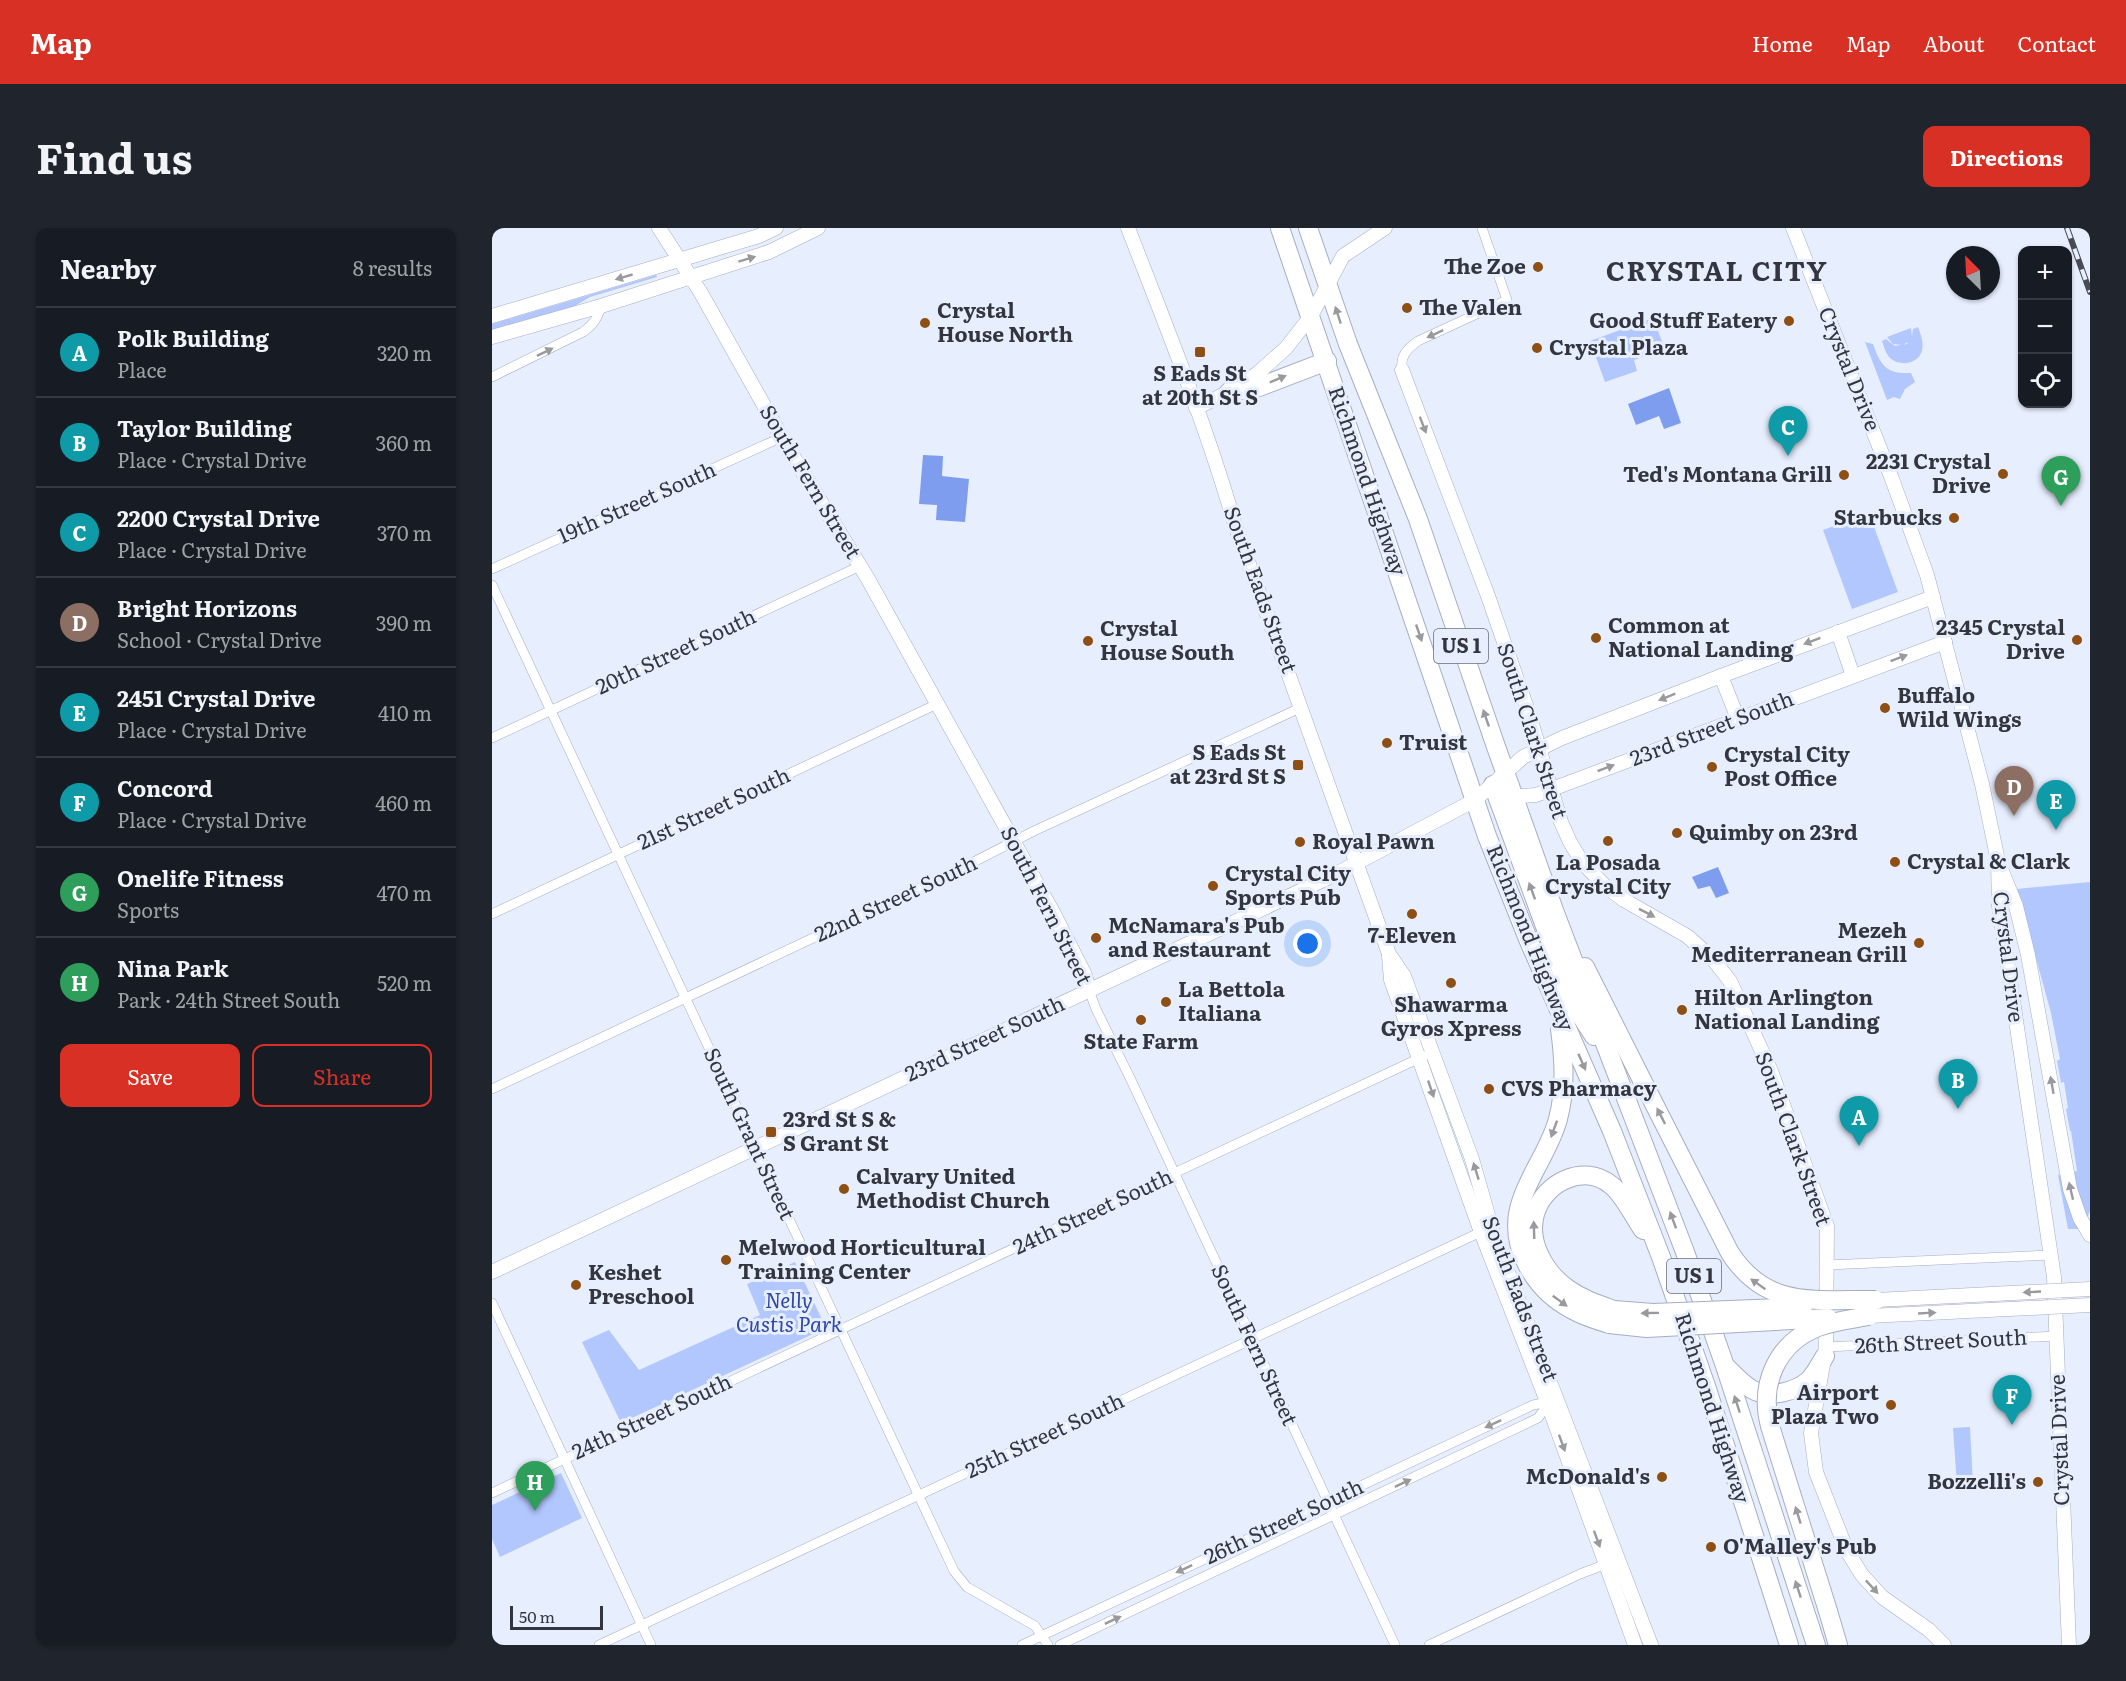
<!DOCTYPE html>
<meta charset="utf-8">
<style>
body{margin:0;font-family:Literata,serif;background:#20242c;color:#f1f3f6}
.controls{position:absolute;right:18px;top:18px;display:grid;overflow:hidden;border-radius:12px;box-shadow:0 2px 4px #0004}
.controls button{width:54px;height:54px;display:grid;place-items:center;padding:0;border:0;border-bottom:2px solid #363941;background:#171b24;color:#f1f3f6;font:30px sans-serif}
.compass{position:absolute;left:1454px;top:18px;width:54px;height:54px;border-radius:50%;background:#171b24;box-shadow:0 2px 4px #0004;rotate:336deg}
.scale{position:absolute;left:18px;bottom:15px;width:93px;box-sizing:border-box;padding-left:6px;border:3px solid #33363e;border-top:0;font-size:16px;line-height:21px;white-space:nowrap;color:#33363e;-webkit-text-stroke:4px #e7eefe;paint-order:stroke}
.you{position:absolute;left:816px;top:716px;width:21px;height:21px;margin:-15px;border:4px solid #fff;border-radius:50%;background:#1a73e8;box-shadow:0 0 0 9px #1a73e833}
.badge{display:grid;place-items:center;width:39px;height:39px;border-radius:50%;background:#d93025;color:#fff;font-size:20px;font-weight:700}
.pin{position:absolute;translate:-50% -50px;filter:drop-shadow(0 2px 3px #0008)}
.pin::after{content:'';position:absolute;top:32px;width:21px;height:18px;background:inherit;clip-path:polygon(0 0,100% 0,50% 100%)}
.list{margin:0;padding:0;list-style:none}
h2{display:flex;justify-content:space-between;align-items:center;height:78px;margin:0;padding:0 24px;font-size:26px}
h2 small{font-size:20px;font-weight:400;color:#9ea1a6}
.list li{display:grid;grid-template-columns:39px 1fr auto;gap:18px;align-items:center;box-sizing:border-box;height:90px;padding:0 24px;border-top:2px solid #363941}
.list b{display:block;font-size:22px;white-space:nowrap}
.list p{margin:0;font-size:20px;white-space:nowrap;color:#9ea1a6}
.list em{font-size:20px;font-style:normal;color:#9ea1a6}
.actions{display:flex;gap:12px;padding:18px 24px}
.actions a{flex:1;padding:14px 0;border:2px solid #d93025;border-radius:12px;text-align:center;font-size:21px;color:#d93025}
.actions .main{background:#d93025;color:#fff}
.icon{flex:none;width:33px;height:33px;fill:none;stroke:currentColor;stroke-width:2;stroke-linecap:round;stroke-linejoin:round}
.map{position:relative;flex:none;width:1598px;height:1417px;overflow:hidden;border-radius:12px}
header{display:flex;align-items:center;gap:36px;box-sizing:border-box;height:84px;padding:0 30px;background:#d93025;color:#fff}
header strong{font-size:28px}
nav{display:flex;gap:33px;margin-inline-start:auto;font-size:21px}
.intro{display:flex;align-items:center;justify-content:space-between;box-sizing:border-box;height:144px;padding:0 36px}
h1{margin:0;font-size:42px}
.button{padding:15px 27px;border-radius:12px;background:#d93025;color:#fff;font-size:21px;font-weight:700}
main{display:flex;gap:36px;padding:0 36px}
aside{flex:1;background:#171b24;border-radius:12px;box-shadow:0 2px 4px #0004}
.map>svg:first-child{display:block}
</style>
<header>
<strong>Map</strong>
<nav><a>Home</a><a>Map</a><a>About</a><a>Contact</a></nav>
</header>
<div class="intro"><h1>Find us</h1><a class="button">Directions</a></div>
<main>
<aside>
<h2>Nearby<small>8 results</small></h2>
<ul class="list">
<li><span class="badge" style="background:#0f9aa8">A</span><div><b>Polk Building</b><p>Place</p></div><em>320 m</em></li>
<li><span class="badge" style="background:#0f9aa8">B</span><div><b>Taylor Building</b><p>Place · Crystal Drive</p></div><em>360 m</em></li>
<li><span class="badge" style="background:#0f9aa8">C</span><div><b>2200 Crystal Drive</b><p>Place · Crystal Drive</p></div><em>370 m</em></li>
<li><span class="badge" style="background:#8d6e63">D</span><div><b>Bright Horizons</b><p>School · Crystal Drive</p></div><em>390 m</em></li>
<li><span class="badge" style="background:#0f9aa8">E</span><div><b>2451 Crystal Drive</b><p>Place · Crystal Drive</p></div><em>410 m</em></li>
<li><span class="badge" style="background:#0f9aa8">F</span><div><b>Concord</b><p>Place · Crystal Drive</p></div><em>460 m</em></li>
<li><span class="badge" style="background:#2e9e5b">G</span><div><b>Onelife Fitness</b><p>Sports</p></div><em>470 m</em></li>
<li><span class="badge" style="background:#2e9e5b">H</span><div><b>Nina Park</b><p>Park · 24th Street South</p></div><em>520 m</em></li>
</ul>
<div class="actions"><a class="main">Save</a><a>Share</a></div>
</aside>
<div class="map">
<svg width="1598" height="1417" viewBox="0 0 1598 1417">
<rect width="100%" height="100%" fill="#e7eefe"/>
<!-- green -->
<g fill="#b2c7fe">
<path d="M164,47L165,49L98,69L78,81L0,103V96Z"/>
<path d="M1161,90L1173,121L1142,132L1145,143L1113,154L1098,113Z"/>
<path d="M1426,99C1429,107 1432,115 1430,123C1426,136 1408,139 1398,130C1394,126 1392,119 1390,113L1394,111L1403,118L1415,116L1416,114L1411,117L1401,116L1395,109L1419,100L1420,109L1421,101Z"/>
<path d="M1373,114L1381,116C1389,138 1394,146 1419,145L1423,154L1413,161L1408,171L1402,169L1395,172Z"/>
<path d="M1377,285L1406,364L1360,381L1331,302Z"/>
<path d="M1598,654V983L1594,992L1586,1001H1576L1566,947L1585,943L1579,903H1578L1574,881L1576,880L1572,854L1569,855L1565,833L1568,831L1559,785L1525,661Z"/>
<path d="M303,1034L334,1100L129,1195L90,1114L117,1102L147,1142L268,1087L255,1056Z"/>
<path d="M1478,1199L1481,1256L1465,1257L1461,1200Z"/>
<path d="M69,1245L90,1290L8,1329L0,1311V1277Z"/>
</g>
<!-- water -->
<g fill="#7e9def">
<path d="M1177,160L1189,195L1172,201L1167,188L1144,197L1136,176Z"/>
<path d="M431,227L451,228L450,248L477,251L473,294L444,292L445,277L427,276Z"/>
<path d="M1226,639L1237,665L1224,670L1218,658L1206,661L1200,649Z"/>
</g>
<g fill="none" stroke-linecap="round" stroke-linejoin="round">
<defs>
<g id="street">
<path d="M910,142C908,128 915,121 926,113L1015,72L990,0"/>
<path d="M0,149L91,104C101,97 106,90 109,78"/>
<path d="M0,341L290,209"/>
<path d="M0,357L462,1343L475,1359L543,1398L556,1417"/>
<path d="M0,510L368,338"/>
<path d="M0,686L445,476"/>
<path d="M597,762L604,781L640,854L903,1417"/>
<path d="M0,861L470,640L542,603L808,480"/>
<path d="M1335,1037L1559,1027"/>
<path d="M0,1075L159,1417"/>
<path d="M1334,1119L1564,1108"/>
<path d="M0,1265L932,828"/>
<path d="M107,1417L993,1002"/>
<path d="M530,1417L1041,1177L1061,1173"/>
<path d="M568,1417L1046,1190L1056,1176"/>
<path d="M937,1417L1088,1346L1117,1335"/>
</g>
<g id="secondary">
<path d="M167,0L209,65L293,215L376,351L563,688L593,747L597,762"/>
<path d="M636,0C674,98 714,196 743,297L897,726L912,748L980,931L1002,1008L1159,1417"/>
<path d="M1301,0L1400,251L1435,347L1490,556L1506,633L1507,678L1562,1049L1577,1417"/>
<path d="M0,88L207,26L267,8L284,0"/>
<path d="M0,109L109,78L277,24L326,0"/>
<path d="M910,142L996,368L1036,483L1069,594L1078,614L1090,634L1113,658L1132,672L1195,708L1220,730L1238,753L1279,843L1335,998L1334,1119L1319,1205L1324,1244L1355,1323L1370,1347L1390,1369L1437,1402L1452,1417"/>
<path d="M704,180L737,164L766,145L794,120L819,88L851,28L893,0"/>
<path d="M1346,404L1361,448"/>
<path d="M1229,448L1246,491"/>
<path d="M1015,569L1044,567L1453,414"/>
<path d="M1509,641L1524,678L1536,727L1578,961L1588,990L1598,1007"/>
<path d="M897,728L899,752L989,1004L1056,1176L1143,1417"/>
<path d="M0,1044L844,646L983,572L1031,529L1070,510L1229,448L1441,369"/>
</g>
<g id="highway">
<path d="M788,0L995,608L1036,711L1120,903L1169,1029L1215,1161L1297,1417"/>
<path d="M816,0L856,116L926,291L1002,513L1063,685L1193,1024L1233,1138L1324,1417"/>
<path d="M737,164L767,159L835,133"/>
<path d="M1001,557L1082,777L1102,808"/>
<path d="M1093,739L1153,858"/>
<path d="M1068,801C1072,831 1074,861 1066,891C1058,921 1038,945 1029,974C1015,1017 1042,1061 1079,1081C1091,1088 1104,1092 1117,1096"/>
<path d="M1122,1082C1105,1076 1090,1071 1076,1061C1053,1045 1035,1014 1043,986C1052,954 1092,935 1119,957C1131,966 1142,989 1151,1002"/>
<path d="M1234,1139C1243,1147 1252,1158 1263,1163C1279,1170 1305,1163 1317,1152C1324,1145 1328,1136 1333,1128"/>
<path d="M1336,1383L1346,1417"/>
</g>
</defs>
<!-- street casing -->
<use href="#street" stroke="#a6aec1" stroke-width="10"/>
<!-- secondary casing -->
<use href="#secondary" stroke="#a6aec1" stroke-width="15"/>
<!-- highway casing -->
<use href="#highway" stroke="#a6aec1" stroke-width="20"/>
<!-- street -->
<use href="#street" stroke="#fff" stroke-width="9"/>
<!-- secondary -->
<use href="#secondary" stroke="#fff" stroke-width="14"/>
<!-- highway -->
<use href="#highway" stroke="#fff" stroke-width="18"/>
<defs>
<path id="rail" d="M1575,0L1598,64"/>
</defs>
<!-- rail casing -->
<use href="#rail" stroke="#484b54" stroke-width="6"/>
<!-- rail -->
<use href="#rail" stroke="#e7eefe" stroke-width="4" stroke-dasharray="11" stroke-linecap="butt"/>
<defs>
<g id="secondary-bridge">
<path d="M1384,1072L1598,1061"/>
<path d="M1377,1088L1598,1077"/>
</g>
<g id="highway-bridge">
<path d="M1153,858L1238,1025C1275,1082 1324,1071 1384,1072"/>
<path d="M1122,1082L1161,1085L1311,1079"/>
<path d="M1117,1096L1155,1100L1336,1090"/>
<path d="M1336,1383L1278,1198C1267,1156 1285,1115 1326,1099C1342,1093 1360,1091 1377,1088"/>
</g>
</defs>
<!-- secondary-bridge casing -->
<use href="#secondary-bridge" stroke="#a6aec1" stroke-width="15" stroke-linecap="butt"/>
<!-- highway-bridge casing -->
<use href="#highway-bridge" stroke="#a6aec1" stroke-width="20" stroke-linecap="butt"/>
<!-- secondary-bridge -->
<use href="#secondary-bridge" stroke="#fff" stroke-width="14"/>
<!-- highway-bridge -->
<use href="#highway-bridge" stroke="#fff" stroke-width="18"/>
</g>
<!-- one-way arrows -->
<defs><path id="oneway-solid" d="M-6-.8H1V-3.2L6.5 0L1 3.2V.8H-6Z" transform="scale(1.5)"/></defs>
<g fill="#999a9e">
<use href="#oneway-solid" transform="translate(255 31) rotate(-17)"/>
<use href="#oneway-solid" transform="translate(132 49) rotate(164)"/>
<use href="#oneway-solid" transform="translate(846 87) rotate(-108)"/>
<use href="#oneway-solid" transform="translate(943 106) rotate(155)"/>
<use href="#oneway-solid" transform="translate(53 124) rotate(-26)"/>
<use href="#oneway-solid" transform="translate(786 151) rotate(-23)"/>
<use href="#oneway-solid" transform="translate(931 197) rotate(69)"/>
<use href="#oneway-solid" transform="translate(927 405) rotate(71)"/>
<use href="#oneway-solid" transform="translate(1320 413) rotate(159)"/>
<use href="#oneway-solid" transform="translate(1407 430) rotate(-21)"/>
<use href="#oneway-solid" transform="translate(1175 469) rotate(158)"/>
<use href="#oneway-solid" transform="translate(994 490) rotate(-109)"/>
<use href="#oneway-solid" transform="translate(1114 540) rotate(-21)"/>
<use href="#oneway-solid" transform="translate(1040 663) rotate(-110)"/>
<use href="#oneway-solid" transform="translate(1155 685) rotate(27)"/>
<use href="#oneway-solid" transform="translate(1090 834) rotate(66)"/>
<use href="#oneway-solid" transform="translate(1560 857) rotate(-100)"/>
<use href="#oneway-solid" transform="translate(939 861) rotate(71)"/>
<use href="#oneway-solid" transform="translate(1169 888) rotate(-117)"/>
<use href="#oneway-solid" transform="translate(1062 901) rotate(110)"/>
<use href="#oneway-solid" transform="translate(984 943) rotate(-107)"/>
<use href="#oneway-solid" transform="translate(1579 963) rotate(-103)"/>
<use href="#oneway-solid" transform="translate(1181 992) rotate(-110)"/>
<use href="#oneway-solid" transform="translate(1042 1002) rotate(-92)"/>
<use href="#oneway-solid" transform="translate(1266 1056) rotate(-145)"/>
<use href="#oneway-solid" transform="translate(1540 1064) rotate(177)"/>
<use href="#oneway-solid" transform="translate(1068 1073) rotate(36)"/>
<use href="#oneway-solid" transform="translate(1158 1085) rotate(179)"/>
<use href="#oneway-solid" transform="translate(1435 1085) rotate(-3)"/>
<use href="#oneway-solid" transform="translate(1245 1176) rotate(-108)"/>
<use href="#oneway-solid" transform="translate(1001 1196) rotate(155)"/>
<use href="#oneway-solid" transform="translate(1070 1215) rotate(70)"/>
<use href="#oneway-solid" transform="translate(911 1255) rotate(-25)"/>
<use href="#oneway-solid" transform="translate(1306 1287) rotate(-107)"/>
<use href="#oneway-solid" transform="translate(1105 1311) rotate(70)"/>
<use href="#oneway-solid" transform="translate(692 1341) rotate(155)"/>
<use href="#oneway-solid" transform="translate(1380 1359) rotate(47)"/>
<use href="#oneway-solid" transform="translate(1306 1361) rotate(-108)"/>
<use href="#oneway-solid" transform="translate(621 1392) rotate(-25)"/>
</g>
<!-- markers -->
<g fill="#8e4f15" stroke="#e7eefe" stroke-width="2">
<circle cx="1046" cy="39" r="6"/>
<circle cx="915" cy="80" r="6"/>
<circle cx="1297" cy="93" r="6"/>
<circle cx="433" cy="95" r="6"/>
<circle cx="1045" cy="120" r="6"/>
<rect x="702" y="118" width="12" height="12" rx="3"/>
<circle cx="1511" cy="246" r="6"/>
<circle cx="1352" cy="247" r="6"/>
<circle cx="1462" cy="290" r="6"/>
<circle cx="1104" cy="410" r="6"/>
<circle cx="1585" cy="412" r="6"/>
<circle cx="596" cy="413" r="6"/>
<circle cx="1393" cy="480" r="6"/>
<circle cx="895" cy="515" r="6"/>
<rect x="800" y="531" width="12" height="12" rx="3"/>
<circle cx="1220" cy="539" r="6"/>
<circle cx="1185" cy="605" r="6"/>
<circle cx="1116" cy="613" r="6"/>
<circle cx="808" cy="614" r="6"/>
<circle cx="1403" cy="634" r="6"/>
<circle cx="721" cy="658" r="6"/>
<circle cx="920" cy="686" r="6"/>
<circle cx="604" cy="710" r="6"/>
<circle cx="1427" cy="715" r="6"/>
<circle cx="959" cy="755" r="6"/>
<circle cx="674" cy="774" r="6"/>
<circle cx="1190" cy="782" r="6"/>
<circle cx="649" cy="792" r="6"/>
<circle cx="997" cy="861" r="6"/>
<rect x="273" y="898" width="12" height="12" rx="3"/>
<circle cx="352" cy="961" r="6"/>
<circle cx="234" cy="1032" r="6"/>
<circle cx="84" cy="1057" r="6"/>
<circle cx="1399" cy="1177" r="6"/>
<circle cx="1170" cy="1249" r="6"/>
<circle cx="1546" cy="1254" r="6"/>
<circle cx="1219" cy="1319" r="6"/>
</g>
<g text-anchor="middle" stroke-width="6" stroke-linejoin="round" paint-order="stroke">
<!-- shield labels -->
<g fill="#e7eefe" stroke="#696d78" stroke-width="1.5">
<rect x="942" y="401" width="54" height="34" rx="4.5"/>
<rect x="1175" y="1031" width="54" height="34" rx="4.5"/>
</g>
<g font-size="20" font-weight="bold" fill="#33363e">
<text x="969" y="425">US 1</text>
<text x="1202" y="1055">US 1</text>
</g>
<!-- poi labels -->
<g font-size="21" font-weight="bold" fill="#33363e" stroke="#e7eefe" text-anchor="start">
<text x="1034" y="46" text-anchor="end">The Zoe</text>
<text x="927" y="87">The Valen</text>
<text x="445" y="90">Crystal<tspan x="445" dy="24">House North</tspan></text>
<text x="1285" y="100" text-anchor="end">Good Stuff Eatery</text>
<text x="1057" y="127">Crystal Plaza</text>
<text x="708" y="153" text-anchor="middle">S Eads St<tspan x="708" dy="24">at 20th St S</tspan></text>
<text x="1499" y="241" text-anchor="end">2231 Crystal<tspan x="1499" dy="24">Drive</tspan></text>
<text x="1340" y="254" text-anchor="end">Ted's Montana Grill</text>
<text x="1450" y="297" text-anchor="end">Starbucks</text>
<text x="1116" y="405">Common at<tspan x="1116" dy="24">National Landing</tspan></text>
<text x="1573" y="407" text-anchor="end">2345 Crystal<tspan x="1573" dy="24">Drive</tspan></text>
<text x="608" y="408">Crystal<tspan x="608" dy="24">House South</tspan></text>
<text x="1405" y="475">Buffalo<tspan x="1405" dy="24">Wild Wings</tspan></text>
<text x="907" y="522">Truist</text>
<text x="794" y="532" text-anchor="end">S Eads St<tspan x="794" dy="24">at 23rd St S</tspan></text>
<text x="1232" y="534">Crystal City<tspan x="1232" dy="24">Post Office</tspan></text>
<text x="1197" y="612">Quimby on 23rd</text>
<text x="820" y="621">Royal Pawn</text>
<text x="1415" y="641">Crystal &amp; Clark</text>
<text x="1116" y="642" text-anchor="middle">La Posada<tspan x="1116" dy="24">Crystal City</tspan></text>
<text x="733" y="653">Crystal City<tspan x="733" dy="24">Sports Pub</tspan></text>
<text x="616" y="705">McNamara's Pub<tspan x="616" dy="24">and Restaurant</tspan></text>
<text x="1415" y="710" text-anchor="end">Mezeh<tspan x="1415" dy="24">Mediterranean Grill</tspan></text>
<text x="920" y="715" text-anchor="middle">7-Eleven</text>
<text x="686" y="769">La Bettola<tspan x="686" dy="24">Italiana</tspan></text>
<text x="1202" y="777">Hilton Arlington<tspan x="1202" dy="24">National Landing</tspan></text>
<text x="959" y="784" text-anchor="middle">Shawarma<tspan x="959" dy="24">Gyros Xpress</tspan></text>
<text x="649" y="821" text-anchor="middle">State Farm</text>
<text x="1009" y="868">CVS Pharmacy</text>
<text x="291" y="899">23rd St S &amp;<tspan x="291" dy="24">S Grant St</tspan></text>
<text x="364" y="956">Calvary United<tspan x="364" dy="24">Methodist Church</tspan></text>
<text x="246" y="1027">Melwood Horticultural<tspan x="246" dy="24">Training Center</tspan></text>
<text x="96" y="1052">Keshet<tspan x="96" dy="24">Preschool</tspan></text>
<text x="1387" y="1172" text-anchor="end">Airport<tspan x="1387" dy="24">Plaza Two</tspan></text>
<text x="1158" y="1256" text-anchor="end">McDonald's</text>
<text x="1534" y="1261" text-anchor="end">Bozzelli's</text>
<text x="1231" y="1326">O'Malley's Pub</text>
</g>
<!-- street labels -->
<g font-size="21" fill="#33363e" stroke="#e7eefe">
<text transform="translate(1357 141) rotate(68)" y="7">Crystal Drive</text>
<text transform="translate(875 253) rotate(71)" y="7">Richmond Highway</text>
<text transform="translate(318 254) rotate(59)" y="7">South Fern Street</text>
<text transform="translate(145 275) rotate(-24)" y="7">19th Street South</text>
<text transform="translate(768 362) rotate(70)" y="7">South Eads Street</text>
<text transform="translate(184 424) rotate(-25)" y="7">20th Street South</text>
<text transform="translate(1220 501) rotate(-21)" y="7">23rd Street South</text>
<text transform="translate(1040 503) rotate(72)" y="7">South Clark Street</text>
<text transform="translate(222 581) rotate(-25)" y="7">21st Street South</text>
<text transform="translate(404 671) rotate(-25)" y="7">22nd Street South</text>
<text transform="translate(554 678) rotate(63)" y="7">South Fern Street</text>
<text transform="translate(1038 710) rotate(68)" y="7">Richmond Highway</text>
<text transform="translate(1516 729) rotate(83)" y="7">Crystal Drive</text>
<text transform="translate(493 811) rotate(-25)" y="7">23rd Street South</text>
<text transform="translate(257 906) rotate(65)" y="7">South Grant Street</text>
<text transform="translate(1301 911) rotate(70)" y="7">South Clark Street</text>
<text transform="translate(601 984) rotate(-25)" y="7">24th Street South</text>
<text transform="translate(1028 1071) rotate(69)" y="7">South Eads Street</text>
<text transform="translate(1449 1114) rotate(-3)" y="7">26th Street South</text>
<text transform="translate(762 1117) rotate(65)" y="7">South Fern Street</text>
<text transform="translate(1220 1180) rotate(72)" y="7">Richmond Highway</text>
<text transform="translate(160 1189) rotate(-25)" y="7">24th Street South</text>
<text transform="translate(553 1208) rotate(-25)" y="7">25th Street South</text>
<text transform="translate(1568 1212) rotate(-92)" y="7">Crystal Drive</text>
<text transform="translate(792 1294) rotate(-25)" y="7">26th Street South</text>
</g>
<!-- park labels -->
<g font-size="21" font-style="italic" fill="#2e48a8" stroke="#e7eefe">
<text x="297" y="1080">Nelly<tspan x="297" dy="24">Custis Park</tspan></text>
</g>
<!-- district labels -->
<g font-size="27" font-weight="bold" letter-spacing="1.5" fill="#33363e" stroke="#e7eefe">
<text x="1225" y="53">CRYSTAL CITY</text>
</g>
</g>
</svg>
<div class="controls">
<button>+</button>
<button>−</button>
<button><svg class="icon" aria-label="locate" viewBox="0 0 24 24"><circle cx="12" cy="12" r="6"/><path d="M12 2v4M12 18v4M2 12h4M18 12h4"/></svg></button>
</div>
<svg class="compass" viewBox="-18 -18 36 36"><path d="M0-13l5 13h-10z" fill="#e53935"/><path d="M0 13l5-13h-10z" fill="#9ea1a6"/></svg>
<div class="scale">50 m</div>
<div class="you"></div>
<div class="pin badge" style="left:1367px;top:918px;background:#0f9aa8">A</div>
<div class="pin badge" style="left:1466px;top:881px;background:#0f9aa8">B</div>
<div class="pin badge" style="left:1296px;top:228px;background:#0f9aa8">C</div>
<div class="pin badge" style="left:1522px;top:588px;background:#8d6e63">D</div>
<div class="pin badge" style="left:1564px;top:602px;background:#0f9aa8">E</div>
<div class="pin badge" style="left:1520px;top:1197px;background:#0f9aa8">F</div>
<div class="pin badge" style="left:1569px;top:278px;background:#2e9e5b">G</div>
<div class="pin badge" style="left:43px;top:1283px;background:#2e9e5b">H</div>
</div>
</main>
